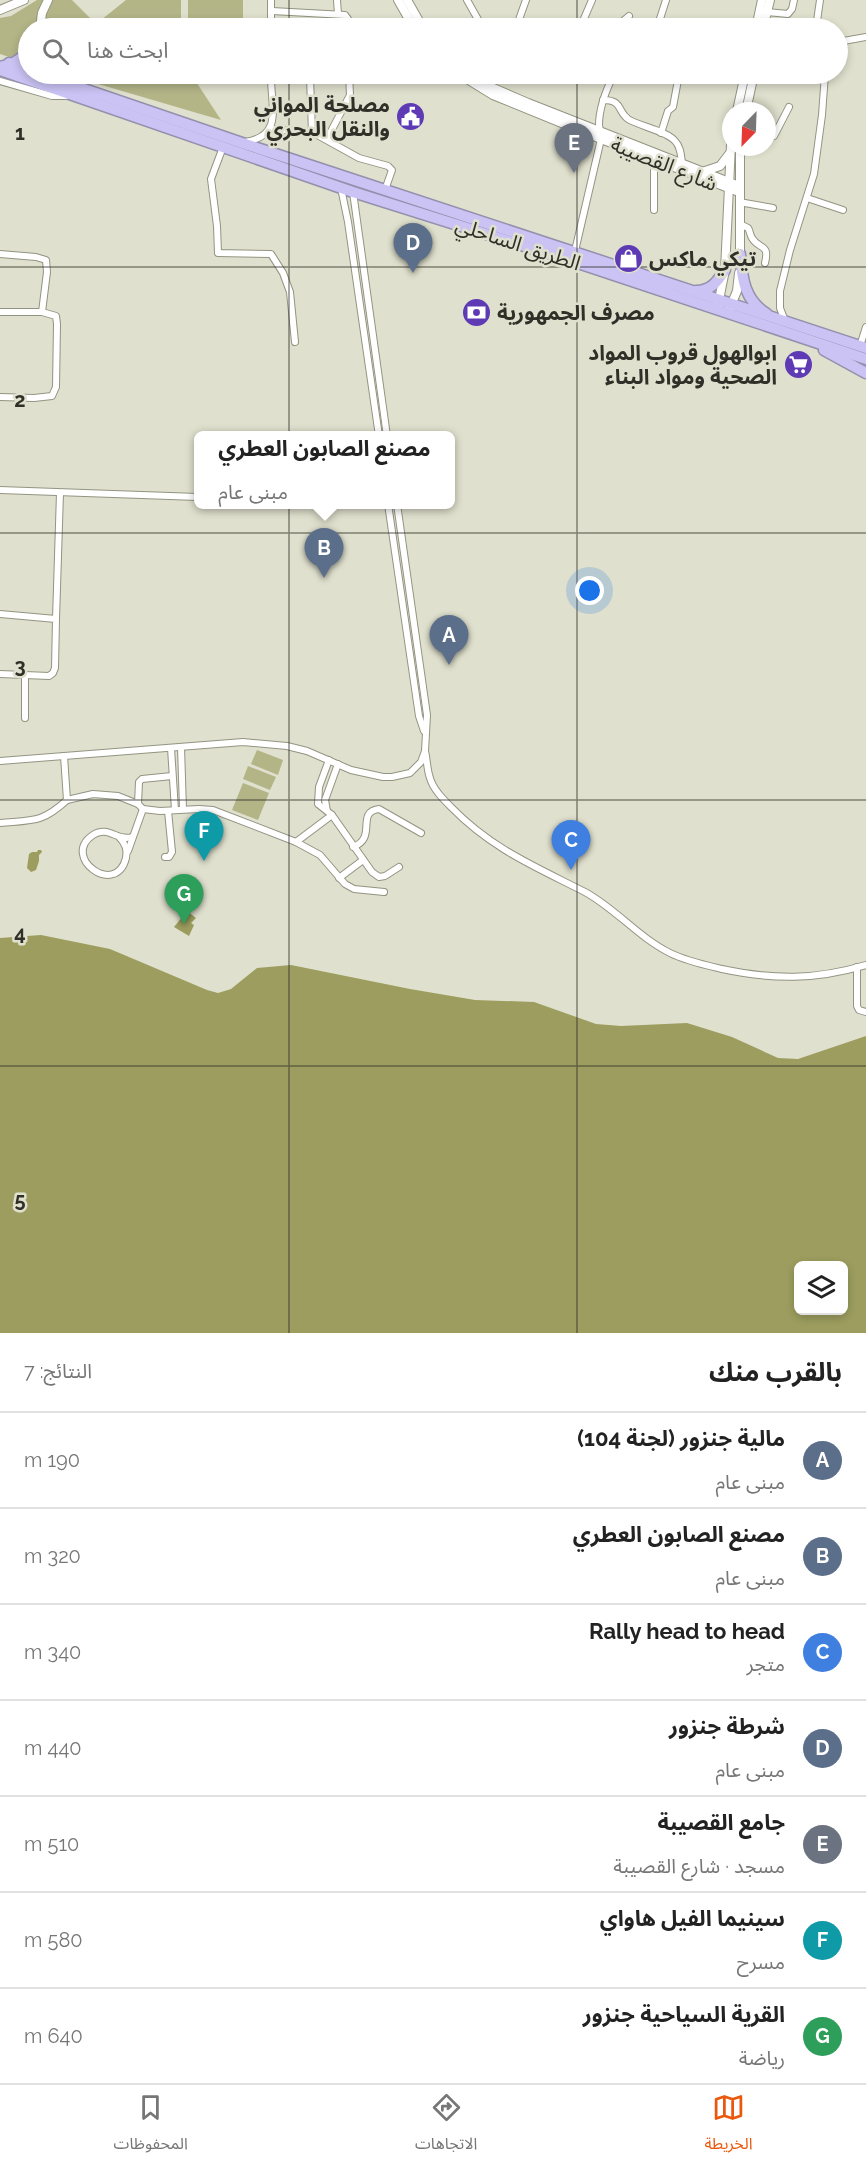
<!DOCTYPE html>
<html lang="ar">
<meta charset="utf-8">
<style>
body{margin:0;font-family:Raleway,"Noto Sans Arabic",sans-serif;background:#f2f2f2;color:#222;direction:rtl}
.controls{position:absolute;right:18px;bottom:18px;display:grid;overflow:hidden;border-radius:9px;box-shadow:0 3px 9px #0003}
.controls button{width:54px;height:54px;display:grid;place-items:center;padding:0;border:0;border-bottom:2px solid #e0e0e0;background:#fff;color:#222;font:30px sans-serif}
.compass{position:absolute;left:722px;top:102px;width:54px;height:54px;border-radius:50%;background:#fff;box-shadow:0 3px 9px #0003;rotate:203deg}
.you{position:absolute;left:590px;top:591px;width:21px;height:21px;margin:-15px;border:4px solid #fff;border-radius:50%;background:#1a73e8;box-shadow:0 0 0 9px #1a73e833}
.badge{display:grid;place-items:center;width:39px;height:39px;border-radius:50%;background:#ea580c;color:#fff;font-size:20px;font-weight:700}
.pin{position:absolute;translate:-50% -50px;filter:drop-shadow(0 2px 3px #0008)}
.pin::after{content:'';position:absolute;top:32px;width:21px;height:18px;background:inherit;clip-path:polygon(0 0,100% 0,50% 100%)}
.popup{position:absolute;left:194px;top:431px;width:261px;height:78px;box-sizing:border-box;display:grid;place-content:center;border-radius:9px;background:#fff;filter:drop-shadow(0 2px 4px #0005);font-size:20px;white-space:nowrap;color:#767676}
.popup b{font-size:22px;color:#222}
.popup::after{content:'';position:absolute;left:50%;top:100%;margin-left:-12px;border:12px solid transparent;border-top-color:#fff}
.list{margin:0;padding:0;list-style:none}
h2{display:flex;justify-content:space-between;align-items:center;height:78px;margin:0;padding:0 24px;font-size:26px}
h2 small{font-size:20px;font-weight:400;color:#767676}
.list li{display:grid;grid-template-columns:39px 1fr auto;gap:18px;align-items:center;box-sizing:border-box;height:96px;padding:0 24px;border-top:2px solid #e0e0e0}
.list b{display:block;font-size:22px;white-space:nowrap}
.list p{margin:0;font-size:20px;white-space:nowrap;color:#767676}
.list em{font-size:20px;font-style:normal;color:#767676}
.icon{flex:none;width:33px;height:33px;fill:none;stroke:currentColor;stroke-width:2;stroke-linecap:round;stroke-linejoin:round}
.map{position:relative;flex:none;width:866px;height:1333px;overflow:hidden;direction:ltr}
.search{position:absolute;background:#fff;box-shadow:0 3px 9px #0003;left:18px;right:18px;top:18px;height:66px;display:flex;align-items:center;gap:15px;box-sizing:border-box;padding:0 21px;border-radius:33px;color:#767676;font-size:22px}
.sheet{height:750px;background:#fff}
nav{display:flex;justify-content:space-around;align-items:center;box-sizing:border-box;height:84px;border-top:2px solid #e0e0e0;background:#fff;font-size:16px;color:#767676}
nav a{display:grid;justify-items:center;gap:3px}
nav .on{color:#ea580c}
.map>svg:first-child{display:block}
</style>
<div class="map">
<svg width="866" height="1333" viewBox="0 0 866 1333">
<rect width="100%" height="100%" fill="#dfe0cd"/>
<!-- green -->
<g fill="#b3b587">
<path d="M37,0H72L96,24L126,0H181V28H28V63L0,54V18L11,16Z"/>
<rect x="188" y="0" width="55" height="28"/>
<path d="M64,74H191L221,120Z"/>
<path d="M257,750L283,760L278,775L251,764Z"/>
<path d="M248,766L276,777L270,790L243,779Z"/>
<path d="M243,783L269,793L258,820L232,810Z"/>
</g>
<!-- water -->
<g fill="#9c9d5e" fill-rule="evenodd">
<path d="M38,850H41L42,852L39,855V861L36,870L31,872L27,868L29,854L32,852H37Z"/>
<path d="M187,911L196,918L191,923L194,925L189,936L174,927Z"/>
<path d="M41,935L110,949L207,990L218,993L231,989L257,968L291,965L410,989L475,1000L534,1002L596,1024L621,1026L687,1023L732,1037L778,1058L798,1059L866,1036V1333H0V938ZM798,1266H844V1310H798Z"/>
</g>
<g fill="none" stroke-linecap="round" stroke-linejoin="round">
<defs>
<g id="street">
<path d="M271,0V28"/>
<path d="M337,0L338,14"/>
<path d="M467,0L480,23"/>
<path d="M272,11L345,15L348,19V28"/>
<path d="M767,12L788,14L792,9L794,0"/>
<path d="M517,25L526,0"/>
<path d="M421,26L502,23L531,28"/>
<path d="M580,28L592,0"/>
<path d="M622,28L623,21L629,16"/>
<path d="M657,28L666,0"/>
<path d="M816,28L820,0"/>
<path d="M838,42L866,37"/>
<path d="M686,74L689,75"/>
<path d="M310,77L312,132"/>
<path d="M271,78L366,74"/>
<path d="M0,81L52,96H66"/>
<path d="M603,100C623,100 617,111 628,119C639,126 667,131 675,141C681,147 681,156 682,163"/>
<path d="M271,129L312,132L359,158L388,166L392,170L385,190"/>
<path d="M661,133L668,111L673,107L678,80"/>
<path d="M767,138L774,136L789,107"/>
<path d="M327,139L350,95L349,74"/>
<path d="M245,142C285,136 270,104 271,74"/>
<path d="M223,147L211,179L217,226L218,253L271,254L283,273L290,292L295,342"/>
<path d="M341,188L348,222L379,436"/>
<path d="M353,192L387,436"/>
<path d="M807,198L843,210"/>
<path d="M739,202L773,208"/>
<path d="M654,210V160"/>
<path d="M740,224L748,228C750,231 750,235 752,238C759,250 770,243 765,263"/>
<path d="M575,251L601,139C601,133 600,131 599,125C599,107 606,90 614,74"/>
<path d="M0,254L36,257L46,260L47,272L42,312L56,316L57,324L56,387L52,396L34,398L0,397"/>
<path d="M0,312H42"/>
<path d="M785,321L780,308V291L790,250L814,174L822,115L825,74"/>
<path d="M860,346L866,327"/>
<path d="M0,490L198,497"/>
<path d="M388,504L419,716L424,731"/>
<path d="M0,614L56,619L55,668L53,673L49,676L0,674"/>
<path d="M56,619L60,493"/>
<path d="M25,675V718"/>
<path d="M181,747L183,809"/>
<path d="M171,748L175,810"/>
<path d="M425,751C427,759 427,770 430,778C433,789 443,799 451,807C492,849 534,866 585,892C616,909 638,937 670,953C686,961 705,965 722,969C774,980 815,980 866,965"/>
<path d="M329,760L319,787L318,804L332,815L372,872L379,877L385,876L399,867"/>
<path d="M0,761L243,742L287,746L307,751L351,770L383,777H392L410,773L421,762L425,751L427,715L397,504"/>
<path d="M67,800L93,794L118,796L138,804L143,809L160,811L199,809L213,810L296,842L320,855L345,884L354,889L384,892"/>
<path d="M138,804L139,782L142,779L172,776"/>
<path d="M327,811L325,800L338,764"/>
<path d="M0,823C33,820 42,823 67,800L64,756"/>
<path d="M119,837C125,843 128,850 126,858C116,898 60,857 93,835C108,825 118,842 132,837"/>
<path d="M296,842L332,815"/>
<path d="M353,847C378,838 355,812 379,809L421,833"/>
<path d="M128,851L143,809"/>
<path d="M165,857H169L172,852L168,811"/>
<path d="M339,878L363,860"/>
<path d="M857,967V1006L859,1010L866,1012"/>
</g>
<g id="secondary">
<path d="M398,0L414,28"/>
<path d="M407,0L423,28"/>
<path d="M0,10L24,0"/>
<path d="M40,28L42,13L48,0"/>
<path d="M756,28L762,0"/>
<path d="M763,28L770,0"/>
<path d="M459,74L493,95L601,139L739,192"/>
<path d="M469,74L491,87L528,103L739,186"/>
<path d="M737,111L745,74"/>
<path d="M746,111L754,74"/>
<path d="M702,172L720,166L730,153"/>
<path d="M740,257V147"/>
<path d="M718,305L725,270L731,145"/>
<path d="M729,310L737,291L739,273"/>
</g>
<g id="highway">
<path d="M9,63L28,70"/>
<path d="M0,67L12,64L28,53"/>
<path d="M0,70L353,192L578,263L866,359"/>
<path d="M40,74L242,143L866,348"/>
<path d="M740,254C742,278 744,300 767,314"/>
<path d="M696,291C711,291 717,282 725,270"/>
<path d="M824,350L866,373"/>
</g>
</defs>
<!-- street casing -->
<use href="#street" stroke="#939482" stroke-width="8"/>
<!-- secondary casing -->
<use href="#secondary" stroke="#939482" stroke-width="10"/>
<!-- highway casing -->
<use href="#highway" stroke="#9490ad" stroke-width="13"/>
<!-- street -->
<use href="#street" stroke="#fff" stroke-width="6"/>
<!-- secondary -->
<use href="#secondary" stroke="#fff" stroke-width="8"/>
<!-- highway -->
<use href="#highway" stroke="#cac3f4" stroke-width="10"/>
</g>
<!-- grid -->
<path fill="none" stroke="#303029" stroke-width="1.5" stroke-opacity="0.55" d="M289,0V28M577,0V28M289,74V1333M577,74V1333M0,267H866M0,533H866M0,800H866M0,1066H866"/>
<!-- icons -->
<defs>
<symbol id="civic-disc" viewBox="-11 -11 22 22"><circle r="9.5" fill="#5e3bb4" stroke="#dfe0cd"/><path d="M-.6-6.5H3V-4.5H.6V-3L4-1V1h2V6H-6V1h2V-1L-.6-3ZM-1.2 2.5V6h2.4V2.5Z" fill="#fff"/></symbol>
<symbol id="shop-disc" viewBox="-11 -11 22 22"><circle r="9.5" fill="#5e3bb4" stroke="#dfe0cd"/><path d="M-5-2.5h2.3a2.7 3.5 0 0 1 5.4 0H5L5.5 6h-11ZM-1.5-2.5h3a1.5 2.3 0 0 0-3 0Z" fill="#fff"/></symbol>
<symbol id="bank-disc" viewBox="-11 -11 22 22"><circle r="9.5" fill="#5e3bb4" stroke="#dfe0cd"/><path d="M-6-4H6V4H-6ZM0-2.3a2.3 2.3 0 1 0 0 4.6a2.3 2.3 0 1 0 0-4.6Z" fill="#fff"/></symbol>
<symbol id="supermarket-disc" viewBox="-11 -11 22 22"><circle r="9.5" fill="#5e3bb4" stroke="#dfe0cd"/><path d="M-6-5.5h2.5l.6 2H6L4.5 2H-2.5L-4.4-4H-6ZM-1.5 3.2a1.3 1.3 0 1 0 .1 0ZM3 3.2a1.3 1.3 0 1 0 .1 0Z" fill="#fff"/></symbol>
</defs>
<g fill-rule="evenodd">
<use href="#civic-disc" x="394" y="100" width="33" height="33"/>
<use href="#shop-disc" x="612" y="242" width="33" height="33"/>
<use href="#bank-disc" x="460" y="296" width="33" height="33"/>
<use href="#supermarket-disc" x="782" y="348" width="33" height="33"/>
</g>
<g text-anchor="middle" stroke-width="5" stroke-linejoin="round" paint-order="stroke">
<!-- poi labels -->
<g font-size="21" font-weight="bold" fill="#303029" stroke="#dfe0cd" text-anchor="end">
<text x="390" y="112">مصلحة المواني<tspan x="390" dy="24">والنقل البحري</tspan></text>
<text x="649" y="266" text-anchor="start">تيكي ماكس</text>
<text x="497" y="320" text-anchor="start">مصرف الجمهورية</text>
<text x="777" y="360">ابوالهول قروب المواد<tspan x="777" dy="24">الصحية ومواد البناء</tspan></text>
</g>
<!-- street labels -->
<g font-size="21" fill="#303029" stroke="#dfe0cd">
<text transform="translate(664 164) rotate(22)" y="7">شارع القصيبة</text>
<text transform="translate(518 244) rotate(18)" y="7">الطريق الساحلي</text>
</g>
</g>
<g font-size="20" text-anchor="middle" font-weight="bold" fill="#303029" stroke="#dfe0cd" stroke-width="5" stroke-linejoin="round" paint-order="stroke">
<text x="20" y="140">1</text>
<text x="20" y="407">2</text>
<text x="20" y="673">3</text>
<text x="20" y="940">4</text>
<text x="20" y="1207">5</text>
</g>
</svg>
<div class="controls">
<button><svg class="icon" aria-label="layers" viewBox="0 0 24 24"><path d="M12 4l9 5-9 5-9-5zM3 14l9 5 9-5"/></svg></button>
</div>
<svg class="compass" viewBox="-18 -18 36 36"><path d="M0-13l5 13h-10z" fill="#e53935"/><path d="M0 13l5-13h-10z" fill="#767676"/></svg>
<div class="you"></div>
<div class="pin badge" style="left:449px;top:665px;background:#5c6f8a">A</div>
<div class="pin badge" style="left:324px;top:578px;background:#5c6f8a">B</div>
<div class="popup"><b>مصنع الصابون العطري</b>مبنى عام</div>
<div class="pin badge" style="left:571px;top:870px;background:#3f7fe0">C</div>
<div class="pin badge" style="left:413px;top:273px;background:#5c6f8a">D</div>
<div class="pin badge" style="left:574px;top:173px;background:#6b7280">E</div>
<div class="pin badge" style="left:204px;top:861px;background:#0f9aa8">F</div>
<div class="pin badge" style="left:184px;top:924px;background:#2e9e5b">G</div>
<div class="search"><svg class="icon" aria-label="search" viewBox="0 0 24 24"><circle cx="10" cy="10" r="6"/><path d="M15 15l6 6"/></svg>ابحث هنا</div>
</div>
<section class="sheet">
<h2>بالقرب منك<small>النتائج: 7</small></h2>
<ul class="list">
<li><span class="badge" style="background:#5c6f8a">A</span><div><b>مالية جنزور (لجنة 104)</b><p>مبنى عام</p></div><em>190 m</em></li>
<li><span class="badge" style="background:#5c6f8a">B</span><div><b>مصنع الصابون العطري</b><p>مبنى عام</p></div><em>320 m</em></li>
<li><span class="badge" style="background:#3f7fe0">C</span><div><b>Rally head to head</b><p>متجر</p></div><em>340 m</em></li>
<li><span class="badge" style="background:#5c6f8a">D</span><div><b>شرطة جنزور</b><p>مبنى عام</p></div><em>440 m</em></li>
<li><span class="badge" style="background:#6b7280">E</span><div><b>جامع القصيبة</b><p>مسجد · شارع القصيبة</p></div><em>510 m</em></li>
<li><span class="badge" style="background:#0f9aa8">F</span><div><b>سينيما الفيل هاواي</b><p>مسرح</p></div><em>580 m</em></li>
<li><span class="badge" style="background:#2e9e5b">G</span><div><b>القرية السياحية جنزور</b><p>رياضة</p></div><em>640 m</em></li>
</ul>
</section>
<nav>
<a class="on"><svg class="icon" aria-label="map" viewBox="0 0 24 24"><path d="M3 6l6-2 6 2 6-2v14l-6 2-6-2-6 2zM9 4v14M15 6v14"/></svg>الخريطة</a>
<a><svg class="icon" aria-label="directions" viewBox="0 0 24 24"><path d="M12 3l9 9-9 9-9-9zM9 14v-3h6M13 9l2 2-2 2"/></svg>الاتجاهات</a>
<a><svg class="icon" aria-label="saved" viewBox="0 0 24 24"><path d="M7 4h10v16l-5-4-5 4z"/></svg>المحفوظات</a>
</nav>
